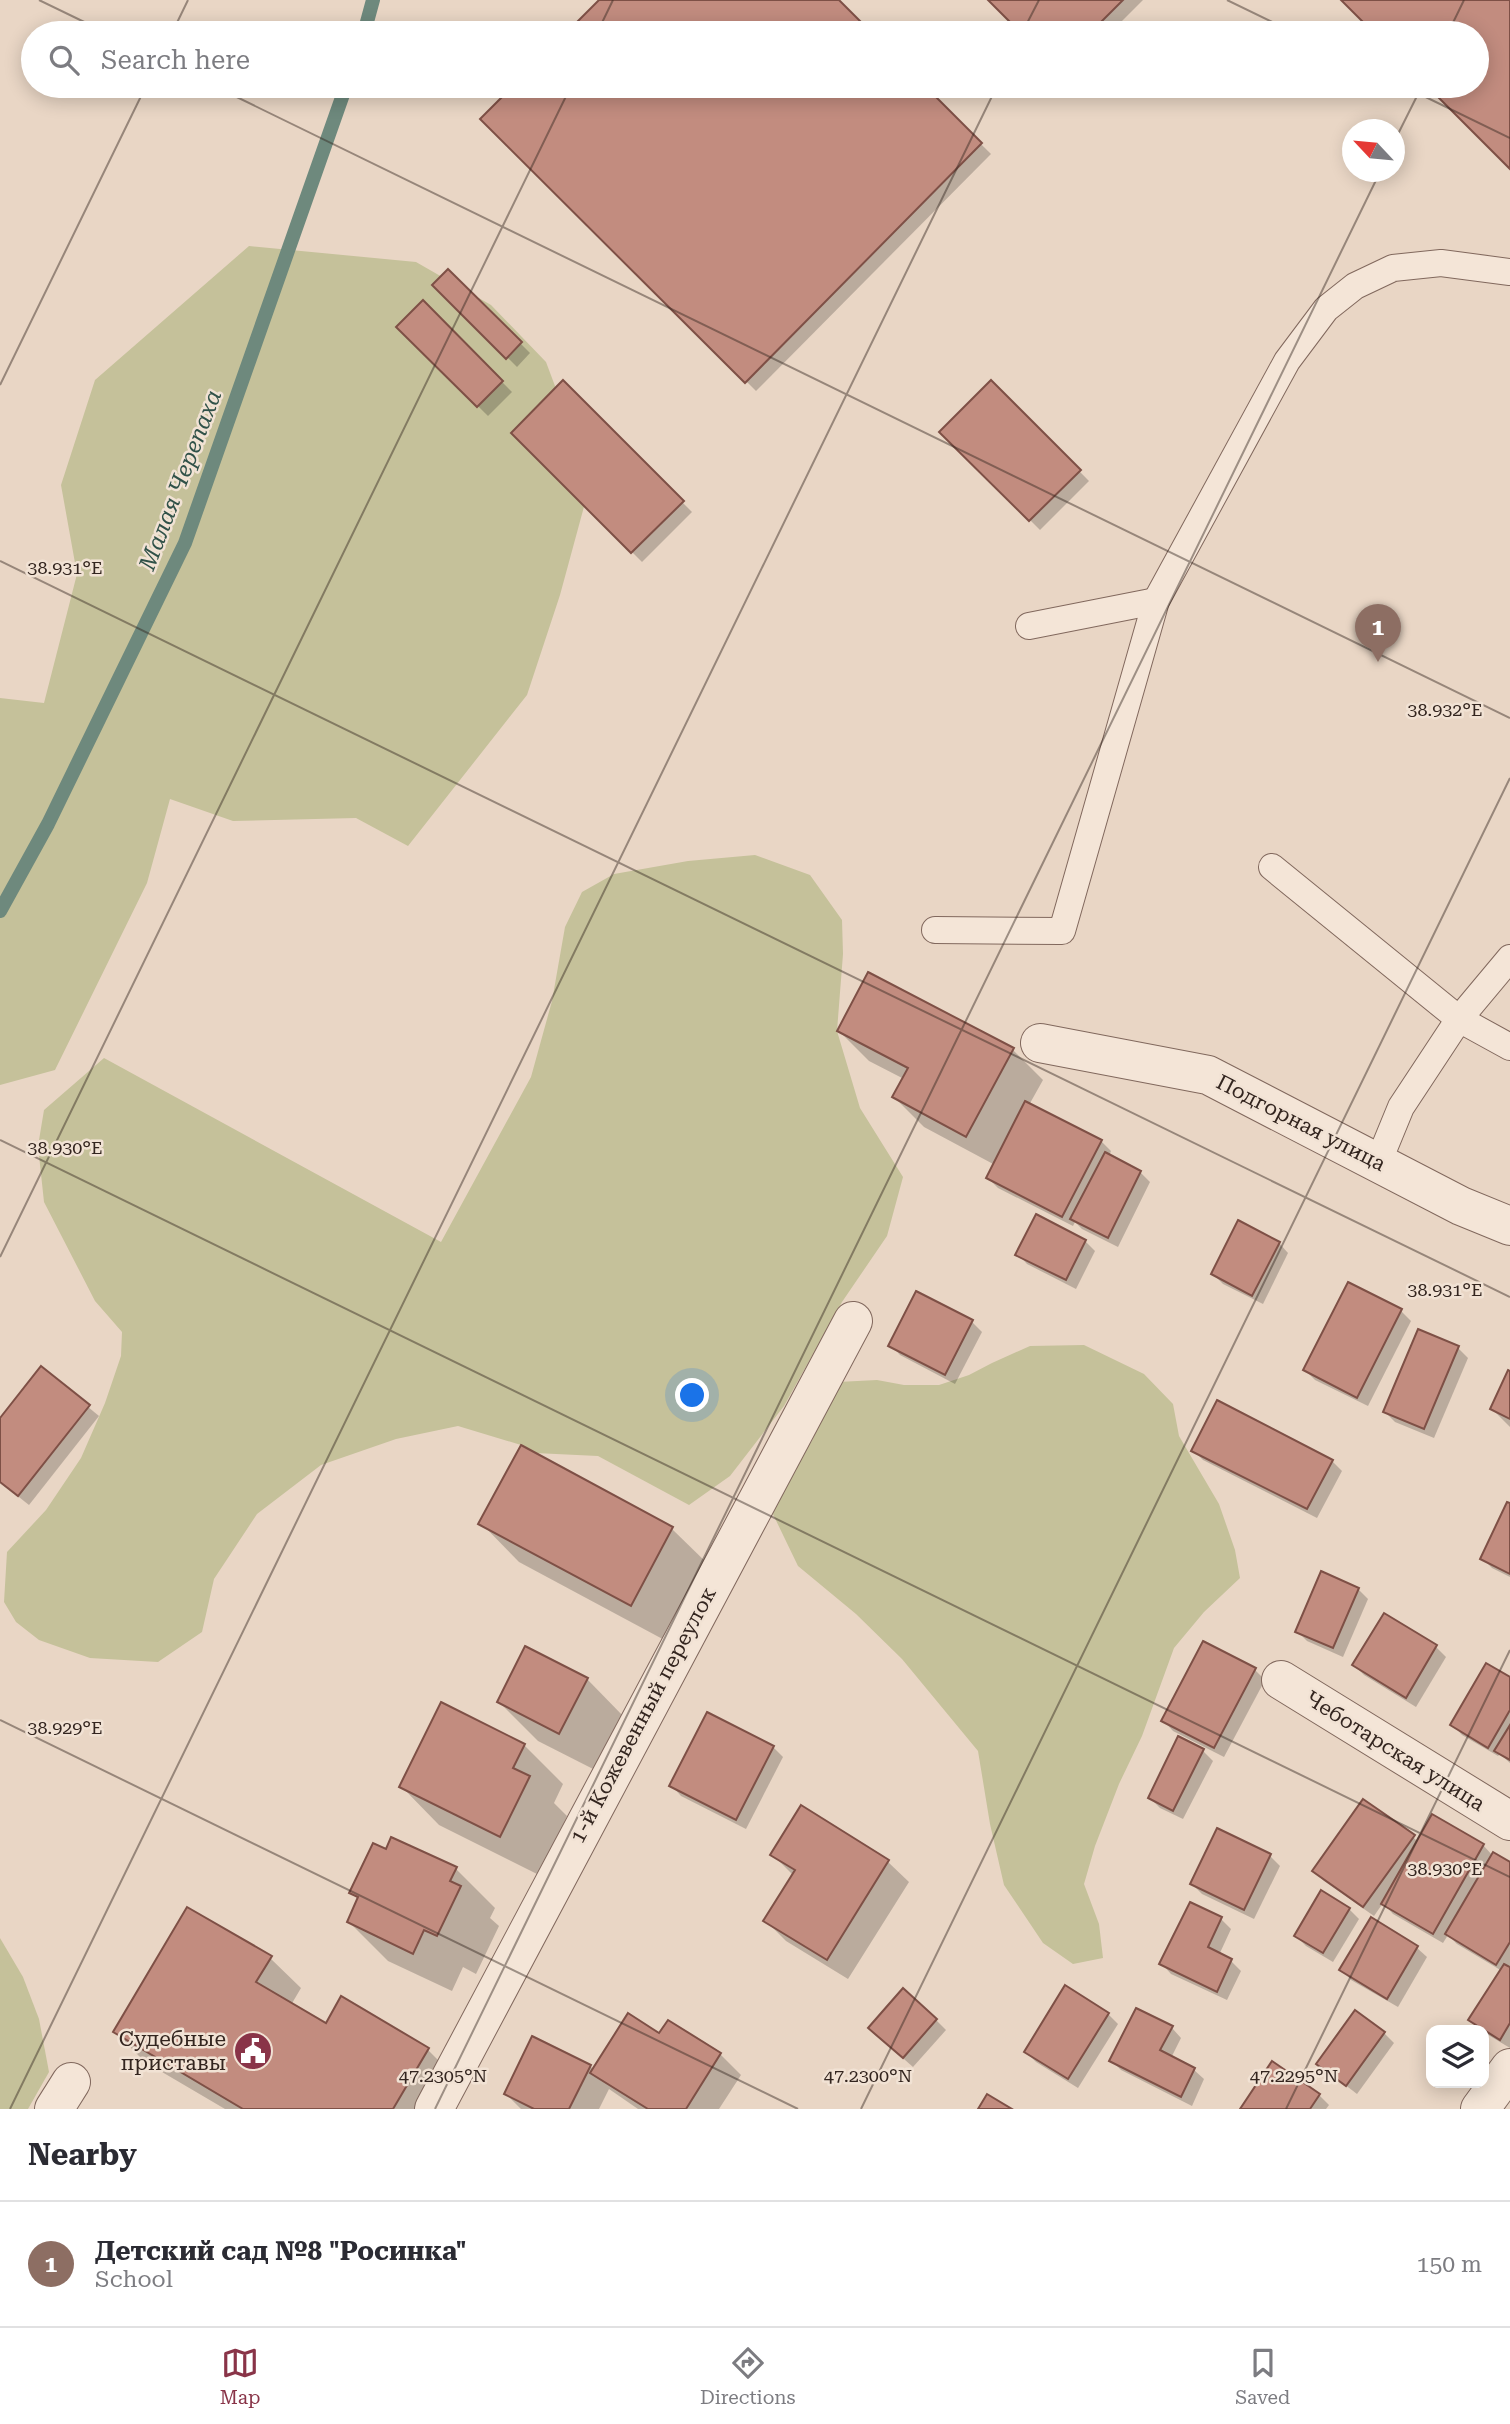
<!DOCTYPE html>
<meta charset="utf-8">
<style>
body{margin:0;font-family:"Roboto Serif",serif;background:#f7f7f7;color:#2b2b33}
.controls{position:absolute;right:21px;bottom:21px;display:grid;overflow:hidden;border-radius:14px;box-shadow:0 4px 18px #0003}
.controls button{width:63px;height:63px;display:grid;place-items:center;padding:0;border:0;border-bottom:2px solid #e1e1e2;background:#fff;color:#2b2b33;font:35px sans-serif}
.compass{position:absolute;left:1342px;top:119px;width:63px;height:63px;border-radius:50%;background:#fff;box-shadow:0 4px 18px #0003;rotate:296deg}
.you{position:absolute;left:693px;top:1396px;width:24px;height:24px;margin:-18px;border:5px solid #fff;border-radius:50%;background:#1a73e8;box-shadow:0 0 0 10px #1a73e833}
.badge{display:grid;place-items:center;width:46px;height:46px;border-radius:50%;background:#893448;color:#fff;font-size:23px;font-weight:700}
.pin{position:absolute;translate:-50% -58px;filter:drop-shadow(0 2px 4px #0008)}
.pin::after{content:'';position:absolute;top:37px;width:24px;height:21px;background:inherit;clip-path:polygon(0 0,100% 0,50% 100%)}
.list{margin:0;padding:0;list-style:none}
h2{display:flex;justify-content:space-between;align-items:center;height:91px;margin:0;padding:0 28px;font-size:30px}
h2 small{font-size:23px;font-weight:400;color:#7c7c81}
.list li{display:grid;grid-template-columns:46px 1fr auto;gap:21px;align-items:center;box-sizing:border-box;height:126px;padding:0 28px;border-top:2px solid #e1e1e2}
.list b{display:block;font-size:26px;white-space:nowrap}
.list p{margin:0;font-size:23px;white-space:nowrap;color:#7c7c81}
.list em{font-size:23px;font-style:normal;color:#7c7c81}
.icon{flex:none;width:38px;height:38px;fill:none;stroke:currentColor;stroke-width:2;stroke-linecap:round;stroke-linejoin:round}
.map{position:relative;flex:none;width:1510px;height:2109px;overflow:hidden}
.search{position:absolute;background:#fff;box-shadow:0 4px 18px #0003;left:21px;right:21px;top:21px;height:77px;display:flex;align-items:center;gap:18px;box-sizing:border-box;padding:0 24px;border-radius:38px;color:#7c7c81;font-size:26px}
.sheet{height:217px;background:#fff}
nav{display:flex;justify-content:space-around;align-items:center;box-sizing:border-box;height:98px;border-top:2px solid #e1e1e2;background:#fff;font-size:19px;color:#7c7c81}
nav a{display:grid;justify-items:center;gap:4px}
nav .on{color:#893448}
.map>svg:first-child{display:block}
</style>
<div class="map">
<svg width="1510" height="2109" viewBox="0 0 1510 2109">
<rect width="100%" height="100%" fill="#e9d6c5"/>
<!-- green -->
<g fill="#c5c19a">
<path d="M249,246L416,262L491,305L546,362L576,442L585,503L560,595L527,695L408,846L356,818L233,821L170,799L147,883L55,1070L0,1085V698L44,703L77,574L61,485L95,380Z"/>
<path d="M755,855L810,875L842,920L843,954L837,1031L860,1108L903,1177L887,1236L842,1302L784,1406L730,1476L689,1505L598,1456L535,1453L521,1445L458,1426L396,1439L321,1465L257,1514L214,1579L202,1632L158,1662L90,1658L39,1640L16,1622L4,1602L7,1552L46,1510L81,1458L105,1403L121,1356L122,1332L95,1301L44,1202L38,1146L44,1110L104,1058L441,1242L531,1077L552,1001L565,927L582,892L614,874L688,861Z"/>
<path d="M1084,1345L1144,1374L1173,1404L1179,1436L1219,1504L1235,1550L1240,1578L1204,1612L1174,1648L1142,1736L1119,1784L1095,1846L1084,1884L1099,1924L1103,1958L1073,1964L1043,1943L1004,1885L990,1824L978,1751L902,1659L856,1614L798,1566L770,1508L813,1439L819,1408L838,1382L877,1380L904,1385H939L969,1375L992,1363L1030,1346Z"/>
<path d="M0,1938L23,1977L39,2019L49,2072L28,2109H0Z"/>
</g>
<!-- shadow -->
<g fill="#0003">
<path d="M601,0H837L870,33H568Z"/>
<path d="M990,0H1143L1110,33H1024Z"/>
<path d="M1343,0H1510V167L1429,86H1477V33H1376Z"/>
<path d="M516,86H922L991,154L756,391L483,119Z"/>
<path d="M448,271L530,353L517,367L434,285Z"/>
<path d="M423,302L512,392L488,416L398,327Z"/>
<path d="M991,382L1089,481L1040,530L942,432Z"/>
<path d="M563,383L692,512L642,562L513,433Z"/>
<path d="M839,1031L1013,1050L1043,1080L1029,1105L1101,1141L1111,1151L1109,1156L1140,1172L1150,1182L1118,1247L1082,1229L1075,1222L1073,1226L998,1188L988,1178L995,1165L924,1127L894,1097L904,1079L869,1061Z"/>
<path d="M1037,1217L1085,1241L1095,1251L1076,1289L1027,1264L1018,1254Z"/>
<path d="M1279,1243L1288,1253L1263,1304L1223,1284L1213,1274Z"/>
<path d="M1348,1284L1401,1311L1411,1321L1368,1406L1315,1380L1305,1370Z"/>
<path d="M917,1294L972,1322L982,1332L955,1384L900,1355L891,1345Z"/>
<path d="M1458,1348L1468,1358L1434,1438L1395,1422L1385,1412Z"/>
<path d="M42,1369L99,1416L29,1505L0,1482V1421Z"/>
<path d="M1510,1373V1427L1492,1409Z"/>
<path d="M1193,1450L1332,1461L1342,1471L1317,1518L1203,1460Z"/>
<path d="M1510,1505V1577L1492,1568L1482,1558Z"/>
<path d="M481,1523L672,1529L711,1567L670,1643L519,1562Z"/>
<path d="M1358,1589L1368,1599L1343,1657L1307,1641L1297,1631Z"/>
<path d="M1385,1615L1436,1647L1446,1657L1416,1707L1364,1675L1354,1665Z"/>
<path d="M1255,1670L1265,1680L1224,1757L1173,1731L1164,1721Z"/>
<path d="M587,1679L625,1718L599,1772L538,1741L499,1702Z"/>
<path d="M1510,1679V1763L1500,1754L1498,1756L1462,1735L1453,1725Z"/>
<path d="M524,1745L563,1784L554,1803L567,1816L539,1875L439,1825L401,1786Z"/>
<path d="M773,1747L783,1757L746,1829L681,1796L672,1786Z"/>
<path d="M1203,1751L1213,1761L1183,1819L1160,1808L1150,1798Z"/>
<path d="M802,1808L888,1862L909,1882L848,1979L786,1941L766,1921L794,1876L773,1855Z"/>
<path d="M1413,1837L1418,1842L1483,1845L1493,1856L1510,1864V2048L1480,2030L1470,2020L1502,1971L1457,1944L1448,1935L1443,1943L1393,1914L1383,1903L1374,1916L1324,1881L1314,1871Z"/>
<path d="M387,1851L456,1869L495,1908L490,1918L499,1926L476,1974L463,1967L452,1991L388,1961L349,1922L359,1900L351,1893Z"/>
<path d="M1270,1856L1280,1866L1254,1919L1202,1894L1192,1884Z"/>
<path d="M1191,1904L1221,1919L1231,1929L1219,1955L1231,1961L1241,1971L1227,2000L1171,1974L1162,1964Z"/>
<path d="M1349,1909L1359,1919L1333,1962L1306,1946L1296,1936Z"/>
<path d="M1372,1920L1417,1948L1427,1957L1398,2007L1351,1980L1342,1970Z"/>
<path d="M270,1958L301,1988L291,2005L326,2026L342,1999L428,2050L458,2080L441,2109H225L145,2062L115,2032Z"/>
<path d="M1108,2014L1118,2024L1078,2088L1036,2062L1026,2052Z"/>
<path d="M936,2020L946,2030L913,2067L880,2038Z"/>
<path d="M668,2022L720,2054L741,2075L719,2109H638L609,2089L599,2109H521L506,2094L590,2066L594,2070L659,2035Z"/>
<path d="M1172,2028L1181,2038L1171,2058L1194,2070L1204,2079L1192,2106L1121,2070L1111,2060Z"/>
<path d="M1384,2033L1394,2043L1357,2094L1318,2064Z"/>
<path d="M1319,2095L1329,2105L1326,2109H1242Z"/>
</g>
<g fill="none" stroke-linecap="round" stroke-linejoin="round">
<!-- stream -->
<g stroke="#6e897d" stroke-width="14">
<path d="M364,33L373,0"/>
<path d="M0,911L48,824L185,543L346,86"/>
</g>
</g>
<!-- building -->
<g fill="#c28c7f" stroke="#7e5046" stroke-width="2">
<path d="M599,0H839L872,33H566Z"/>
<path d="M988,0H1123L1090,33H1021Z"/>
<path d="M1341,0H1510V169L1427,86H1477V33H1374Z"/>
<path d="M513,86H925L982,143L745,383L480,119Z"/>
<path d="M448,269L522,342L506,359L432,285Z"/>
<path d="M423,300L503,381L477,407L396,327Z"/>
<path d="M563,380L684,501L631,553L511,433Z"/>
<path d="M991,380L1081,470L1029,521L939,432Z"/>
<path d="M868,972L1014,1048L966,1137L892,1097L908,1068L837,1031Z"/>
<path d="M1025,1101L1102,1140L1062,1217L986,1178Z"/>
<path d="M1105,1152L1141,1171L1108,1238L1070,1219Z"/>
<path d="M1036,1214L1086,1240L1066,1280L1015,1255Z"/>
<path d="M1238,1220L1280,1242L1252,1296L1211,1274Z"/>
<path d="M1348,1282L1402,1309L1357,1398L1303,1370Z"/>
<path d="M916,1291L973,1320L945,1375L888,1346Z"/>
<path d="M1418,1329L1459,1346L1424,1429L1383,1412Z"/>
<path d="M41,1366L90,1405L18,1496L0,1482V1418Z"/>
<path d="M1508,1370L1510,1371V1419L1490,1409Z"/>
<path d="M1217,1400L1333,1460L1307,1509L1191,1451Z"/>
<path d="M521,1445L673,1527L631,1606L478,1524Z"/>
<path d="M1507,1502L1510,1503V1574L1480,1559Z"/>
<path d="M1321,1571L1359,1588L1333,1648L1295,1632Z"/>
<path d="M1384,1613L1437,1645L1406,1698L1352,1665Z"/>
<path d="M1203,1641L1256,1668L1214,1748L1161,1721Z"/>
<path d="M525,1646L588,1678L559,1734L497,1702Z"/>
<path d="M1486,1663L1510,1677V1710L1488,1748L1450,1725Z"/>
<path d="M441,1702L525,1744L513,1768L530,1776L500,1837L399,1787Z"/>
<path d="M707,1712L774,1746L736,1820L669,1786Z"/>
<path d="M1510,1725V1760L1494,1751Z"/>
<path d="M1178,1736L1204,1749L1173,1811L1148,1798Z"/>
<path d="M1363,1799L1415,1835L1363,1907L1312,1871Z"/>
<path d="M801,1805L889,1860L827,1960L763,1921L795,1870L770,1855Z"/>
<path d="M1432,1814L1484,1844L1433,1934L1381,1904Z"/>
<path d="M1217,1828L1271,1854L1244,1910L1190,1884Z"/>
<path d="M391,1837L457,1867L450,1881L461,1886L437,1936L424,1930L413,1954L347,1922L358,1897L349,1893L373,1843L386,1849Z"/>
<path d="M1493,1852L1510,1862V1942L1496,1965L1445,1934Z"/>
<path d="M1321,1890L1350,1908L1323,1953L1294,1936Z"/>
<path d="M1190,1902L1222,1917L1208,1947L1232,1959L1217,1992L1159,1964Z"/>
<path d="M187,1907L272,1956L256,1982L326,2023L341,1996L429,2048L393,2109H243L113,2032Z"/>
<path d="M1371,1917L1418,1946L1387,1999L1339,1970Z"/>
<path d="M1504,1964L1510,1967V2023L1500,2040L1468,2020Z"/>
<path d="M1065,1985L1109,2013L1068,2079L1024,2052Z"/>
<path d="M903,1988L937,2019L903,2058L868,2028Z"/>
<path d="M1136,2008L1173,2026L1160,2050L1195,2068L1181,2097L1109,2061Z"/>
<path d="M1355,2010L1385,2032L1346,2086L1316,2064Z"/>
<path d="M628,2013L659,2033L668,2020L721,2053L686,2109H648L590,2073Z"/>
<path d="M532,2036L591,2065L569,2109H534L504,2094Z"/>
<path d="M1272,2061L1320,2094L1310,2109H1240Z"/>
<path d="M987,2094L1012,2109H978Z"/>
</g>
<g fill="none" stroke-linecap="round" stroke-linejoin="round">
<defs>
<g id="service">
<path d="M1029,626L1156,601"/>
<path d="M1272,867L1459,1019L1510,1047"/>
<path d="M935,930L1062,931L1156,601L1287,361L1326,309L1355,286L1393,268L1441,263L1510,272"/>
<path d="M1378,1163L1401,1107L1459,1019L1510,958"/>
</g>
<g id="minor">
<path d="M1040,1043L1208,1075L1461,1206L1510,1226"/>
<path d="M1281,1680L1510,1821"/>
<path d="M54,2109L71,2082"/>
<path d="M434,2109L853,1321"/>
<path d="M1480,2109L1510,2068"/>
</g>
</defs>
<!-- service casing -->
<use href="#service" stroke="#81685d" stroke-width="28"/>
<!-- minor casing -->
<use href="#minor" stroke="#81685d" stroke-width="40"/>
<!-- service -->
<use href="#service" stroke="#f4e5d7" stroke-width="26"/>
<!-- minor -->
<use href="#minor" stroke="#f4e5d7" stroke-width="38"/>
</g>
<!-- ticks -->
<path fill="none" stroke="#33251f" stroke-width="2" stroke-opacity="0.45" d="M39,0L107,33M1227,0L1295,33M172,33L188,0M597,33L613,0M1022,33L1039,0M1448,33L1464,0M214,86L1510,718M1403,86L1510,138M1394,142L1422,86M0,385L146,86M0,561L1510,1297M0,1140L1510,1877M0,1257L571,86M0,1720L798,2109M10,2109L997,86M435,2109L1380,172M861,2109L1510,778M1286,2109L1510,1650"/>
<!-- icons -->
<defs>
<symbol id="civic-disc" viewBox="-11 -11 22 22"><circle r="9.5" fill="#893448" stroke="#f1e2d4"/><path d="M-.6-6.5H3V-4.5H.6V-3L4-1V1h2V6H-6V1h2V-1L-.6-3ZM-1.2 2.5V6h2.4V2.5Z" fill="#fff"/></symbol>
</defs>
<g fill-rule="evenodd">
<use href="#civic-disc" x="231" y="2029" width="44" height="44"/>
</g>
<g text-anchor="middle" stroke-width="5" stroke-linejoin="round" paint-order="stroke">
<!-- street labels -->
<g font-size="21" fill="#33251f" stroke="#f1e2d4">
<text transform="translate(1301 1123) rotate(27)" y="7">Подгорная улица</text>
<text transform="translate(643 1715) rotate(-62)" y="7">1-й Кожевенный переулок</text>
<text transform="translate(1395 1751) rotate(32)" y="7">Чеботарская улица</text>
</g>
<!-- poi labels -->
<g font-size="21" fill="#33251f" stroke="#f1e2d4" text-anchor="end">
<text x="226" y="2046">Судебные<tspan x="226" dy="24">приставы</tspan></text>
</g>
<!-- water labels -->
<g font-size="23" font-style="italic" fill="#305148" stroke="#f1e2d4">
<text transform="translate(180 480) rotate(-69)" y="8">Малая Черепаха</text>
</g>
</g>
<g font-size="18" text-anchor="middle" fill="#33251f" stroke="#f1e2d4" stroke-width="5" stroke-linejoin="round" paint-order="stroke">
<text x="65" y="574">38.931°E</text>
<text x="1445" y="716">38.932°E</text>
<text x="65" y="1154">38.930°E</text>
<text x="1445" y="1296">38.931°E</text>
<text x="65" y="1734">38.929°E</text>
<text x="1445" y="1875">38.930°E</text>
<text x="443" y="2082">47.2305°N</text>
<text x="868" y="2082">47.2300°N</text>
<text x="1294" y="2082">47.2295°N</text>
</g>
</svg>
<div class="controls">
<button><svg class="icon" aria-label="layers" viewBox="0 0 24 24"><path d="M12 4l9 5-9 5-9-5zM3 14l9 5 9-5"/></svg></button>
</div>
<svg class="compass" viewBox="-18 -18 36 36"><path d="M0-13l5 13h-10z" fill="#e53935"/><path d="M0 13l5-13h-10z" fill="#7c7c81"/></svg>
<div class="you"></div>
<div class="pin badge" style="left:1378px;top:662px;background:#8d6e63">1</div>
<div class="search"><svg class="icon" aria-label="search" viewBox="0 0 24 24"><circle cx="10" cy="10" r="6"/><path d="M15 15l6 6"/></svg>Search here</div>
</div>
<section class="sheet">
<h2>Nearby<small></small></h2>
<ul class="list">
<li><span class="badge" style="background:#8d6e63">1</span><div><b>Детский сад №8 &quot;Росинка&quot;</b><p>School</p></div><em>150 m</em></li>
</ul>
</section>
<nav>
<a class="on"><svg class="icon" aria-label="map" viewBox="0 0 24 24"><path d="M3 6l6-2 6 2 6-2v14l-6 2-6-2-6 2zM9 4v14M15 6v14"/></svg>Map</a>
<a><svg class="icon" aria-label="directions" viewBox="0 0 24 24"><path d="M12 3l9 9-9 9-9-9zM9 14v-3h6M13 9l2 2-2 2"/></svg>Directions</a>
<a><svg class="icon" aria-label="saved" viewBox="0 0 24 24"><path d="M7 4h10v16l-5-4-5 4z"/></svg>Saved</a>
</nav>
